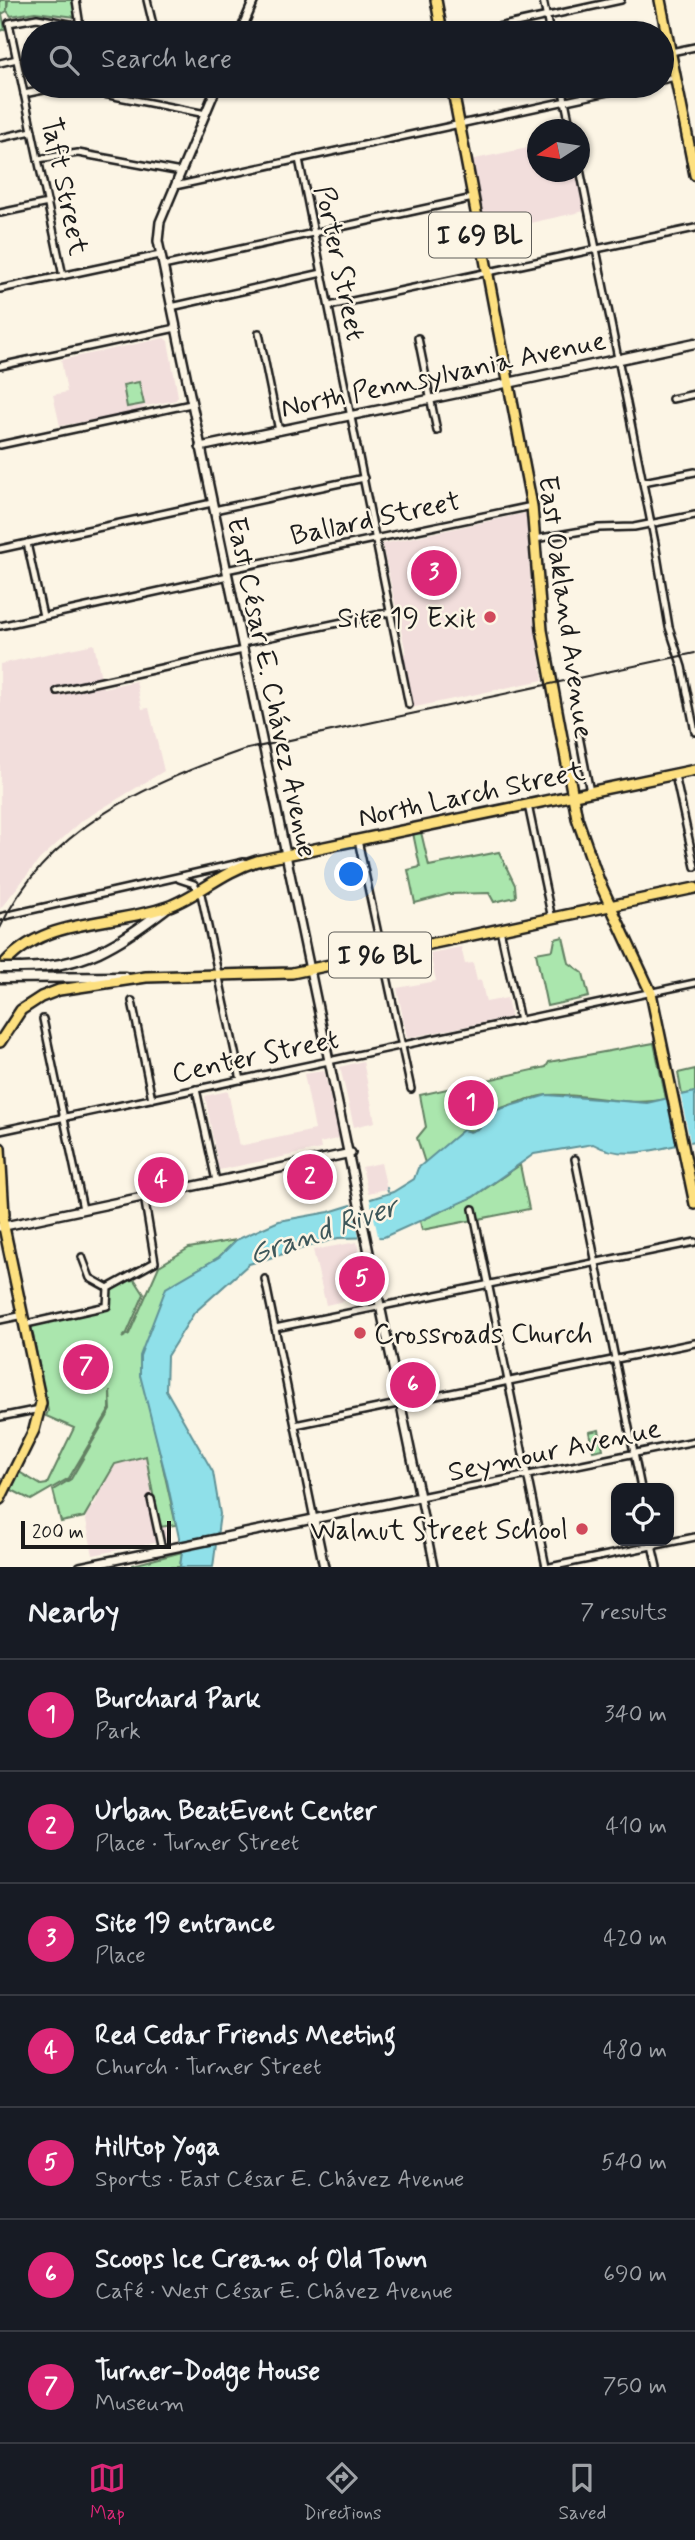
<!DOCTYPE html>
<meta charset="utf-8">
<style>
body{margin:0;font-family:Mynerve,sans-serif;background:#20242c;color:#f1f3f6}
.controls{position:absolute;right:21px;bottom:21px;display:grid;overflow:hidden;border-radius:14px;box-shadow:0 2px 5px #0004}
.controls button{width:63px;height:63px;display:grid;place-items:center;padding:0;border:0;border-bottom:2px solid #363941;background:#171b24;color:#f1f3f6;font:35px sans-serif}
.compass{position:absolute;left:527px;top:119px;width:63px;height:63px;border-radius:50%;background:#171b24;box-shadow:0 2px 5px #0004;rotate:258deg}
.scale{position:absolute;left:21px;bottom:18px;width:150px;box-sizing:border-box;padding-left:7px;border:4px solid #1c1c1c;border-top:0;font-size:19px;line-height:24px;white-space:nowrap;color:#1c1c1c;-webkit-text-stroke:5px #fcf5e5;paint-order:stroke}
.you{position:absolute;left:352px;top:875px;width:24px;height:24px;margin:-18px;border:5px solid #fff;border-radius:50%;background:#1a73e8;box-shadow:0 0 0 10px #1a73e833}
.badge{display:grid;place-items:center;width:46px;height:46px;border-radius:50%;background:#db2777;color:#fff;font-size:23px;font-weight:700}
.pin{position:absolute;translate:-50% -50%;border:4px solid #fff;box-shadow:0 2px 7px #0006}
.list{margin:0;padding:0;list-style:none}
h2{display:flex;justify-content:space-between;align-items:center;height:91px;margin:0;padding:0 28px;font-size:30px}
h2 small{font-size:23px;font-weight:400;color:#9ea1a6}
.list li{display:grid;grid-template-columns:46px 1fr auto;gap:21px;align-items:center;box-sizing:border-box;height:112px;padding:0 28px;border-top:2px solid #363941}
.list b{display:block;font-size:26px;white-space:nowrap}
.list p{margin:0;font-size:23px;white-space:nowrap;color:#9ea1a6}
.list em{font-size:23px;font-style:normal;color:#9ea1a6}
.icon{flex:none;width:38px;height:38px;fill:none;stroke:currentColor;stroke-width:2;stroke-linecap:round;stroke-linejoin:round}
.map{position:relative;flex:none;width:695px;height:1567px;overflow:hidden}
.search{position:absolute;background:#171b24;box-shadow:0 2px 5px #0004;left:21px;right:21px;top:21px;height:77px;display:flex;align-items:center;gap:18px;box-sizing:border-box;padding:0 24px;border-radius:38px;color:#9ea1a6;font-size:26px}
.sheet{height:875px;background:#171b24}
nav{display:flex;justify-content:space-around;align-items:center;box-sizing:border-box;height:98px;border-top:2px solid #363941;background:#171b24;font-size:19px;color:#9ea1a6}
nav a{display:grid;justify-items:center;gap:4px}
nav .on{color:#db2777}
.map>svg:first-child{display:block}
</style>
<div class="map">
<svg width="695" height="1567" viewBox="0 0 695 1567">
<rect width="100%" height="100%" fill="#fcf5e5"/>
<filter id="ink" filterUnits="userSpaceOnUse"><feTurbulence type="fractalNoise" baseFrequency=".0143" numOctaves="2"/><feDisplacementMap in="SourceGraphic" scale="14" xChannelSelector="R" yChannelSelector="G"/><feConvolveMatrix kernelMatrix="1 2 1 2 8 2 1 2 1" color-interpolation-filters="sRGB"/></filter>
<g filter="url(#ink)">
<!-- built -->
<g fill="#f2dedc">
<path d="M537,146L538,172H576L585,211L484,233L470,160Z"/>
<path d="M164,338L168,341L178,396L176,400L146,406L136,412L60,426L53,395L67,392L61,360Z"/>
<path d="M526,513L533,614L543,680L406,709L395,656L406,653L382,544Z"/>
<path d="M94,644L103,688L136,681L142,709L149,708L164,771L83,820L40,859L0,909V664Z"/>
<path d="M461,947L465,964L473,963L477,981L481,980L486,1002L507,998L511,1017L407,1038L397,988L436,981L430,953Z"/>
<path d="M363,1061L375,1122L354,1127L340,1067Z"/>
<path d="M324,1071L340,1138L320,1143L321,1149L219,1170L205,1096L228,1091L239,1146L315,1130L304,1074Z"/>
<path d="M381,1163L387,1189L368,1193L362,1167Z"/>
<path d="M357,1242L367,1296L326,1305L313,1250Z"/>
<path d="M152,1453L169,1540L93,1555L85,1515L94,1505L115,1461Z"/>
</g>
<!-- green -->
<g fill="#aae6ad" stroke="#638164" stroke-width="2">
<path d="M0,0H7V10L8,0H72L76,17L35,12L11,16L7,11L2,14L5,29L0,31Z"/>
<path d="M139,382L144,404L127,407L123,385Z"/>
<path d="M421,832L429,866L499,852L515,885L516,897L494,902L489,893L449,894L415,903L408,870L420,867L413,833Z"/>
<path d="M563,937L569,963L583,973L589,997L547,1006L536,953L553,950L555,939Z"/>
<path d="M654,1043L666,1099C626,1108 588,1092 547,1095C529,1097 508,1106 490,1112C483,1124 478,1134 463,1130L425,1163L417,1138L426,1127L420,1095L546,1067L549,1062Z"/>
<path d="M695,1069V1092L682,1095L678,1073Z"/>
<path d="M520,1165L529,1209L422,1230L420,1221L473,1197Z"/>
<path d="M236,1240L219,1257L166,1289L140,1375L146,1391L176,1525L159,1527L146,1456L115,1464L84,1517L61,1522L53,1490L71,1479L111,1410L110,1391V1409L69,1478L31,1500L10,1489L19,1472L41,1485L47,1484L74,1428L46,1416L48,1411L31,1325L109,1309L111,1291L126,1281L135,1280L144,1294L127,1333L122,1338L129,1334L159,1266L189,1248Z"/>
<path d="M599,1430L603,1449L593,1451L589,1432Z"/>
<path d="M182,1552L180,1567H133V1565Z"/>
</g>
<!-- water -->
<path fill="#8fe0e9" stroke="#619297" stroke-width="2" d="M695,1092V1141C660,1148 625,1162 593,1144L534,1154L473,1197L384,1237L338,1238L249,1264L194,1313L167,1356L166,1390L213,1472L220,1514L213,1567H180L182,1552L167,1481L140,1375V1356L166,1288L219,1257L236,1240L279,1221L329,1212L393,1192L414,1179L418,1168L463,1130L470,1132L480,1128L479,1120L490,1112L547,1095L647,1103Z"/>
<!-- pier -->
<g fill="#fcf5e5">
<path d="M680,1092L691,1146L677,1148L666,1095Z"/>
<path d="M369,1195L379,1240L360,1241L351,1200Z"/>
</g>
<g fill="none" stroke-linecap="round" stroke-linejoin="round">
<!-- stream -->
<path stroke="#619297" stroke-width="2" d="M387,1188L388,1191"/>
<defs>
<g id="minor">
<path d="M76,0L80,26"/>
<path d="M147,0L155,33"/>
<path d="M543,0L550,33"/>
<path d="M470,33L621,0"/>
<path d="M671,52L695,47"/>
<path d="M0,63L17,59"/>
<path d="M662,80L675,77"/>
<path d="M562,86L571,130"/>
<path d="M24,94L63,86L206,114"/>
<path d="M0,138L32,131"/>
<path d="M38,159L78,153L181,172"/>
<path d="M299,159L409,705"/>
<path d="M580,169L655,543L669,627L682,667L695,732"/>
<path d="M175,186L635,86"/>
<path d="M0,213L48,203"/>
<path d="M163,266L473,198"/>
<path d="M63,276L9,23L37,18L119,33"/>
<path d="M0,289L160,255"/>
<path d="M329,306L695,228"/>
<path d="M171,307L322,273"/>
<path d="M259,333L279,431"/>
<path d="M418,338L437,431"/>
<path d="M0,366L176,328"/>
<path d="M672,399L695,394"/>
<path d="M0,445L191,404"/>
<path d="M643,482L695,472"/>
<path d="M214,510L364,478"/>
<path d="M535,539L599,528L634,527L695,515"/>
<path d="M27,543L43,616"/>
<path d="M0,549L212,503"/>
<path d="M226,570L532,506"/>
<path d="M0,626L228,576"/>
<path d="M242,643L391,612"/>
<path d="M57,691L243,650"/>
<path d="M579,736L590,792"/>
<path d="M675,775L695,867"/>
<path d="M528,805L552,919"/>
<path d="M358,840L411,1089"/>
<path d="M179,879L194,884L201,894L241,1080"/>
<path d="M0,917L244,862"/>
<path d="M500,929L520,1021"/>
<path d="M132,1001L152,1099"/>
<path d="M43,1019L83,1209"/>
<path d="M196,1089L216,1181"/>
<path d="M0,1131L695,983"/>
<path d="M575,1159L641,1488"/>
<path d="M473,1209L546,1567"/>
<path d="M82,1257L90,1278L108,1288"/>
<path d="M265,1279L314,1519"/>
<path d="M0,1320L24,1315"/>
<path d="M26,1324L107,1306L108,1288L155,1262L144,1196"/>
<path d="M275,1328L695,1242"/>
<path d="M0,1417L40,1409"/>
<path d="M295,1425L695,1343"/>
<path d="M151,1499L162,1550"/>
<path d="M651,1541L657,1567"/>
<path d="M434,1567L420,1497L695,1441"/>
<path d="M550,1567L695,1537"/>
</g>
<g id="tertiary">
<path d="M240,33L254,0"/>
<path d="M200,447L508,383"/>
<path d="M0,1227L351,1153"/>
<path d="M314,1519L324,1567"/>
<path d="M80,1567L420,1497L158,241L160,222L217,86"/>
</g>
<g id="secondary">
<path d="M508,383L695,343"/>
<path d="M21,968C85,967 116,946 165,909"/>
<path d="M0,978L125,977"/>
</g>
<g id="primary">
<path d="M436,0L442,33"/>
<path d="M660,0L695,175"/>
<path d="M452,86L532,506L542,630L577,818L599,881L651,993L695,1204"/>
<path d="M0,969C41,916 110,927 167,907C198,896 221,872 257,861L695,770"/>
<path d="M0,1042L21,1010L41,997L59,990L146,977L292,973L695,888"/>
<path d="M0,1148L4,1215"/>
<path d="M0,1208L41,1403L34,1430L0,1499"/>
</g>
</defs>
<!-- minor casing -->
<use href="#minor" stroke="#1c1c1c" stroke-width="10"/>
<!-- tertiary casing -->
<use href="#tertiary" stroke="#1c1c1c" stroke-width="12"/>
<!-- secondary casing -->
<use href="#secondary" stroke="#1c1c1c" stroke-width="13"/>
<!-- primary casing -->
<use href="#primary" stroke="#1c1c1c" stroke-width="14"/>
<!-- minor -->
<use href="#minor" stroke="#fcf5e5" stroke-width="5"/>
<!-- tertiary -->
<use href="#tertiary" stroke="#fcf5e5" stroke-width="7"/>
<!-- secondary -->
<use href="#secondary" stroke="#fcf5e5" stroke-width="8"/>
<!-- primary -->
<use href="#primary" stroke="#fde080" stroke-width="9"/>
<!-- rail -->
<path stroke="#1c1c1c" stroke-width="2" d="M0,928C46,829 146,784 243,750L695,653"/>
<defs>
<path id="secondary-bridge" d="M0,968H21"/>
</defs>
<!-- secondary-bridge casing -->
<use href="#secondary-bridge" stroke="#1c1c1c" stroke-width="13" stroke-linecap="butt"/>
<!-- secondary-bridge -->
<use href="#secondary-bridge" stroke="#fcf5e5" stroke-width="8"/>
</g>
</g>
<!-- markers -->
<g fill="#d1495b" stroke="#fcf5e5" stroke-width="2.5">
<circle cx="490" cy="617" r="7"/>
<circle cx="360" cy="1333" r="7"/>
<circle cx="582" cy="1529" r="7"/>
</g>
<g text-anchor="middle" stroke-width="5" stroke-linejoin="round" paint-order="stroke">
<!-- shield labels -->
<g fill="#fcf5e5" stroke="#5f5d58" stroke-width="2">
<rect x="429" y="212.5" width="102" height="45" rx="5"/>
<rect x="329" y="932.5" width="102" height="45" rx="5"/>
</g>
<g font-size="26" font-weight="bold" fill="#1c1c1c">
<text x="480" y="244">I 69 BL</text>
<text x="380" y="964">I 96 BL</text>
</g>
<!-- street labels -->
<g font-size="28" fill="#1c1c1c" stroke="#fcf5e5">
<text transform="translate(66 186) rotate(78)" y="10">Taft Street</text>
<text transform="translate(341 263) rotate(78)" y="10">Porter Street</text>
<text transform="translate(443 373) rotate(-12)" y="10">North Pennsylvania Avenue</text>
<text transform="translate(375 517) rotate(-12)" y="10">Ballard Street</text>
<text transform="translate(567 607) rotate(82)" y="10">East Oakland Avenue</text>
<text transform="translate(273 687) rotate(78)" y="10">East César E. Chávez Avenue</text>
<text transform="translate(471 793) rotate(-12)" y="10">North Larch Street</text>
<text transform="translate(255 1055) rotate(-12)" y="10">Center Street</text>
<text transform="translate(554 1449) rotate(-12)" y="10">Seymour Avenue</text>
</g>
<!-- poi labels -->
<g font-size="28" fill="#1c1c1c" stroke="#fcf5e5" text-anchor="end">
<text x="476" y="627">Site 19 Exit</text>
<text x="374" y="1343" text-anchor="start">Crossroads Church</text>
<text x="568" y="1539">Walnut Street School</text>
</g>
<!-- water labels -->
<g font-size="30" font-style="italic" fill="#3e575a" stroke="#fcf5e5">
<text transform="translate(323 1230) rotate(-19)" y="10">Grand River</text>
</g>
</g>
</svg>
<div class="controls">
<button><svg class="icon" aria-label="locate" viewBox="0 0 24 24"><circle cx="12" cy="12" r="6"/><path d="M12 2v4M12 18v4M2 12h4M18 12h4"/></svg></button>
</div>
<svg class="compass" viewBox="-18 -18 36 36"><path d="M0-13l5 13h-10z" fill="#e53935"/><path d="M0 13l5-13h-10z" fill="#9ea1a6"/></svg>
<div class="scale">200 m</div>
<div class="you"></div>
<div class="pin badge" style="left:471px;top:1103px">1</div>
<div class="pin badge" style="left:310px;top:1177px">2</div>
<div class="pin badge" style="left:434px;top:573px">3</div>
<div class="pin badge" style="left:161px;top:1180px">4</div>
<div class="pin badge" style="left:362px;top:1279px">5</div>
<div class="pin badge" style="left:413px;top:1385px">6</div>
<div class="pin badge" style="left:86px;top:1367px">7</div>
<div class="search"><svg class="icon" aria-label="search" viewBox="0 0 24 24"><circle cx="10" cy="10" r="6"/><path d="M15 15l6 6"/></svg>Search here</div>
</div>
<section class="sheet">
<h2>Nearby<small>7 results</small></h2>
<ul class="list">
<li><span class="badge">1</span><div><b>Burchard Park</b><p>Park</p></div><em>340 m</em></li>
<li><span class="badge">2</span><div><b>Urban BeatEvent Center</b><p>Place · Turner Street</p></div><em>410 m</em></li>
<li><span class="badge">3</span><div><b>Site 19 entrance</b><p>Place</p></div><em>420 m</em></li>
<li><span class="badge">4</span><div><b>Red Cedar Friends Meeting</b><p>Church · Turner Street</p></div><em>480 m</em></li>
<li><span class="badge">5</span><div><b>Hilltop Yoga</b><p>Sports · East César E. Chávez Avenue</p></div><em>540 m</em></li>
<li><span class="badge">6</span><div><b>Scoops Ice Cream of Old Town</b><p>Café · West César E. Chávez Avenue</p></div><em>690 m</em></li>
<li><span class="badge">7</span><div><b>Turner-Dodge House</b><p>Museum</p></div><em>750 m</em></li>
</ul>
</section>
<nav>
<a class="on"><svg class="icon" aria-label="map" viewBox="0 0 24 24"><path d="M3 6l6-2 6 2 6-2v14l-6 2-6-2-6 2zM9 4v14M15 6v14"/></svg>Map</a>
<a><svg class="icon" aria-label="directions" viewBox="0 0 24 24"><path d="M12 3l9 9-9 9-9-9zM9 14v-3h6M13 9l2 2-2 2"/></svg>Directions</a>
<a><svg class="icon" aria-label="saved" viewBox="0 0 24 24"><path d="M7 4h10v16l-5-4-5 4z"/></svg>Saved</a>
</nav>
